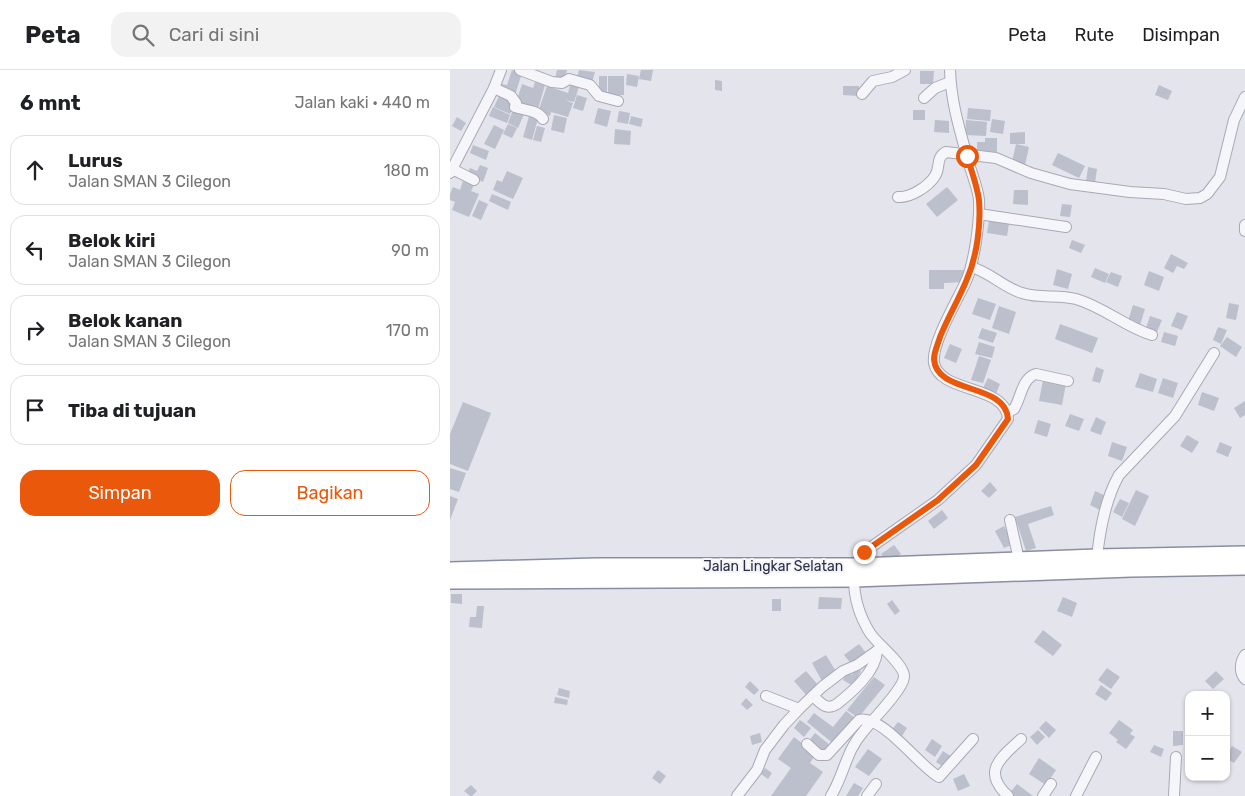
<!DOCTYPE html>
<html lang="id">
<meta charset="utf-8">
<style>
body{margin:0;font-family:Rubik,sans-serif;background:#f2f2f2;color:#202124}
.controls{position:absolute;right:15px;bottom:15px;display:grid;overflow:hidden;border-radius:10px;box-shadow:0 1px 4px #0004}
.controls button{width:45px;height:45px;display:grid;place-items:center;padding:0;border:0;border-bottom:1px solid #e0e0e0;background:#fff;color:#202124;font:25px sans-serif}
.stop{position:absolute;width:15px;height:15px;margin:-11px;border:4px solid #ea580c;border-radius:50%;background:#fff}
.stop.end{background:#ea580c;border-color:#fff;box-shadow:0 1px 5px #0008}
.list{margin:0;padding:0;list-style:none}
h2{display:flex;justify-content:space-between;align-items:center;height:65px;margin:0;padding:0 20px;font-size:21px}
h2 small{font-size:16px;font-weight:400;color:#757577}
.list li{display:grid;grid-template-columns:32px 1fr auto;gap:15px;align-items:center;box-sizing:border-box;height:70px;margin:0 10px 10px;padding:0 10px;border:1px solid #e0e0e0;border-radius:15px}
.list b{display:block;font-size:19px;white-space:nowrap}
.list p{margin:0;font-size:16px;white-space:nowrap;color:#757577}
.list em{font-size:16px;font-style:normal;color:#757577}
.actions{display:flex;gap:10px;padding:15px 20px}
.actions a{flex:1;padding:11px 0;border:1px solid #ea580c;border-radius:15px;text-align:center;font-size:18px;color:#ea580c}
.actions .main{background:#ea580c;color:#fff}
.icon{flex:none;width:28px;height:28px;fill:none;stroke:currentColor;stroke-width:2;stroke-linecap:round;stroke-linejoin:round}
.map{position:relative;flex:none;width:795px;height:726px;overflow:hidden}
header{display:flex;align-items:center;gap:30px;box-sizing:border-box;height:70px;padding:0 25px;background:#fff;border-bottom:1px solid #e0e0e0}
header strong{font-size:24px}
nav{display:flex;gap:28px;margin-inline-start:auto;font-size:18px}
.search{width:350px;height:45px;background:#f2f2f2;display:flex;align-items:center;gap:12px;box-sizing:border-box;padding:0 18px;border-radius:15px;color:#757577;font-size:19px}
main{display:flex}
aside{flex:1;background:#fff}
.map>svg:first-child{display:block}
</style>
<header>
<strong>Peta</strong>
<div class="search"><svg class="icon" aria-label="search" viewBox="0 0 24 24"><circle cx="10" cy="10" r="6"/><path d="M15 15l6 6"/></svg>Cari di sini</div>
<nav><a>Peta</a><a>Rute</a><a>Disimpan</a></nav>
</header>
<main>
<aside>
<h2>6 mnt<small>Jalan kaki · 440 m</small></h2>
<ul class="list">
<li><svg class="icon" aria-label="ahead" viewBox="0 0 24 24"><path d="M12 20V5M6 11l6-6 6 6"/></svg><div><b>Lurus</b><p>Jalan SMAN 3 Cilegon</p></div><em>180 m</em></li>
<li><svg class="icon" aria-label="left" viewBox="0 0 24 24"><path d="M17 20v-9H6M10 6l-5 5 5 5"/></svg><div><b>Belok kiri</b><p>Jalan SMAN 3 Cilegon</p></div><em>90 m</em></li>
<li><svg class="icon" aria-label="right" viewBox="0 0 24 24"><path d="M7 20v-9h11M14 6l5 5-5 5"/></svg><div><b>Belok kanan</b><p>Jalan SMAN 3 Cilegon</p></div><em>170 m</em></li>
<li><svg class="icon" aria-label="arrive" viewBox="0 0 24 24"><path d="M6 21V4h12l-3 4 3 4H6"/></svg><div><b>Tiba di tujuan</b></div></li>
</ul>
<div class="actions"><a class="main">Simpan</a><a>Bagikan</a></div>
</aside>
<div class="map">
<svg width="795" height="726" viewBox="0 0 795 726">
<rect width="100%" height="100%" fill="#e3e4ec"/>
<!-- building -->
<g fill="#bcbfcc">
<path d="M62,0L72,3L65,25L50,20L52,14L57,15Z"/>
<path d="M107,0H117L114,11L105,9Z"/>
<path d="M129,0L145,2L142,12L127,8Z"/>
<path d="M191,0H203L201,11L189,9Z"/>
<path d="M470,1H484L483,14H470Z"/>
<path d="M177,4L189,6L187,17L176,15Z"/>
<rect x="149" y="6" width="8" height="18"/>
<rect x="158" y="6" width="16" height="19"/>
<path d="M265,10L272,11V21L265,20Z"/>
<path d="M121,11L130,14L124,32L115,30L123,33L118,47L101,42L100,46L88,42L97,16L118,23Z"/>
<path d="M85,12L95,15L87,42L65,36L72,14L83,18Z"/>
<path d="M709,15L722,21L718,30L705,25Z"/>
<path d="M393,16H409V26L393,25Z"/>
<path d="M127,25L137,28L133,41L123,38Z"/>
<path d="M49,26L65,33L60,44L44,37Z"/>
<path d="M43,37L60,45L57,53L39,46Z"/>
<path d="M64,37L75,42L68,58L58,53Z"/>
<path d="M148,38L161,41L157,57L144,53Z"/>
<path d="M518,38L541,40L540,51L517,49Z"/>
<rect x="463" y="40" width="12" height="10"/>
<path d="M169,41L180,43L178,54L167,52Z"/>
<path d="M80,43L89,45L82,70L73,67Z"/>
<path d="M104,45L117,48L114,63L101,60Z"/>
<path d="M181,46L193,49L191,57L179,54Z"/>
<path d="M7,47L16,53L11,61L2,56Z"/>
<path d="M542,49L555,51L553,64L540,62Z"/>
<path d="M485,50L499,51V63L484,62Z"/>
<path d="M516,50L537,52L536,66L515,65Z"/>
<path d="M58,54L67,58L62,68L53,64Z"/>
<path d="M44,55L54,60L45,79L34,74Z"/>
<path d="M87,56L95,58L91,72L83,70Z"/>
<path d="M165,59L181,61L180,75L164,74Z"/>
<path d="M575,62V74H560V63Z"/>
<path d="M535,68H547V82L527,81V72H535Z"/>
<path d="M566,74L579,77L575,95L562,92Z"/>
<path d="M23,75L39,81L36,90L20,83Z"/>
<path d="M608,83L635,96L629,108L602,95Z"/>
<path d="M30,95L38,98L33,112L17,105L20,98L27,101Z"/>
<path d="M638,97L647,99L645,113L636,112Z"/>
<path d="M57,101L73,108L63,129L43,120L47,110L52,112Z"/>
<path d="M13,111L24,115L21,121L29,124L19,147L2,140L5,132L0,130V124L3,117L10,120Z"/>
<path d="M497,117L508,130L487,147L476,134Z"/>
<path d="M564,120H578V135L563,134Z"/>
<path d="M42,124L61,132L58,140L39,131Z"/>
<path d="M29,130L38,134L31,150L22,146Z"/>
<path d="M612,134L622,135L620,147L610,146Z"/>
<path d="M539,151L559,154L557,166L537,163Z"/>
<path d="M622,170L635,175L631,183L619,178Z"/>
<path d="M721,184L738,193L734,199L727,196L723,203L714,198Z"/>
<path d="M645,198L659,204L655,213L641,207Z"/>
<path d="M607,199L622,204L618,219L603,215Z"/>
<path d="M479,200H515V212L494,213V219H479Z"/>
<path d="M699,201L714,207L709,221L694,215Z"/>
<path d="M661,202L672,206L668,217L656,212Z"/>
<path d="M528,228L546,234L540,250L522,244Z"/>
<path d="M779,233L789,235L786,250L776,248Z"/>
<path d="M683,235L695,239L690,255L678,251Z"/>
<path d="M549,236L566,242L559,264L542,258Z"/>
<path d="M727,242L738,246L732,260L721,256Z"/>
<path d="M700,246L712,250L707,262L696,258Z"/>
<path d="M610,254L648,268L642,283L605,269Z"/>
<path d="M768,257L777,260L771,274L763,270Z"/>
<path d="M532,258L547,263L543,273L528,268Z"/>
<path d="M714,262L728,266L725,276L711,272Z"/>
<path d="M777,267L792,277L786,287L770,276Z"/>
<path d="M529,272L545,277L542,288L525,284Z"/>
<path d="M500,274L512,279L506,293L494,288Z"/>
<path d="M529,286L541,290L533,313L521,310Z"/>
<path d="M646,297L654,300L650,313L642,311Z"/>
<path d="M690,303L707,309L703,322L685,317Z"/>
<path d="M538,308L550,314L545,326L532,320Z"/>
<path d="M713,308L728,313L723,328L708,323Z"/>
<path d="M593,310L616,314L612,335L589,331Z"/>
<path d="M752,322L769,328L764,341L748,335Z"/>
<path d="M795,331V345L790,348L784,338Z"/>
<path d="M13,332L41,343L18,401L0,394V364Z"/>
<path d="M620,344L634,349L629,361L615,356Z"/>
<path d="M646,347L656,352L651,365L640,361Z"/>
<path d="M588,350L601,354L597,367L584,363Z"/>
<path d="M737,365L749,372L742,383L730,376Z"/>
<path d="M662,372L677,377L672,391L658,386Z"/>
<path d="M770,372L782,377L778,387L766,382Z"/>
<path d="M0,398L16,403L9,422L0,419Z"/>
<path d="M540,412L547,420L539,428L531,421Z"/>
<path d="M686,420L699,426L685,456L672,449Z"/>
<path d="M645,421L656,426L650,440L640,435Z"/>
<path d="M0,426L8,429L0,450Z"/>
<path d="M670,429L679,433L672,447L663,442Z"/>
<path d="M601,436L604,445L578,454L586,478L576,481L565,447Z"/>
<path d="M492,440L498,448L484,459L478,451Z"/>
<path d="M554,456L563,474L554,478L545,461Z"/>
<path d="M444,475L451,484L438,493L431,484Z"/>
<path d="M1,524H12V534L1,533Z"/>
<path d="M369,527L392,528L391,539H368Z"/>
<path d="M613,527L627,533L622,547L607,541Z"/>
<rect x="322" y="529" width="9" height="12"/>
<path d="M442,530L450,541L445,545L437,534Z"/>
<path d="M27,536H34L32,558L19,557L20,547H26Z"/>
<path d="M593,560L612,575L603,586L584,572Z"/>
<path d="M409,574L417,584L403,596L394,585Z"/>
<path d="M376,585L387,603L372,611L362,593Z"/>
<path d="M657,598L670,607L661,619L648,610Z"/>
<path d="M406,599L411,601L403,616L393,610L397,602L402,605Z"/>
<path d="M356,601L369,616L357,626L344,611Z"/>
<path d="M766,601L774,609L763,619L755,611Z"/>
<path d="M424,607L435,615L408,648L397,640Z"/>
<path d="M300,611L309,620L304,625L295,617Z"/>
<path d="M651,615L662,623L656,631L645,624Z"/>
<path d="M109,618L120,621L119,628L107,625Z"/>
<path d="M105,627L118,630L117,635L104,633Z"/>
<path d="M296,628L303,635L297,640L291,634Z"/>
<path d="M396,641L406,649L385,675L357,652L364,643L383,657Z"/>
<path d="M350,650L361,658L354,667L344,658Z"/>
<path d="M669,650L683,660L680,664L685,667L676,679L666,672L668,670L659,663Z"/>
<path d="M596,651L606,660L599,668L589,658Z"/>
<path d="M448,652L457,658L450,669L440,662Z"/>
<path d="M588,660L595,667L587,675L580,667Z"/>
<path d="M723,661H733V675L723,676Z"/>
<path d="M310,663L312,672L302,675L300,666Z"/>
<path d="M365,663L380,675L373,684L358,672Z"/>
<path d="M344,667L366,684L360,693L373,702L356,726H321L341,698L328,689Z"/>
<path d="M482,669L492,676L485,687L475,680Z"/>
<path d="M704,675L714,679L711,687L700,682Z"/>
<path d="M782,676L792,682L784,693L776,688Z"/>
<path d="M418,679L432,689L419,706L405,697Z"/>
<path d="M493,681L502,687L495,698L486,692Z"/>
<path d="M589,688L606,700L596,715L579,704Z"/>
<path d="M315,698L322,703L318,709L311,704Z"/>
<path d="M208,700L216,706L210,714L202,708Z"/>
<path d="M514,704L520,716L508,721L503,709Z"/>
<path d="M404,713L413,718L408,726H396Z"/>
<path d="M567,714L583,726H562L559,724Z"/>
<path d="M21,715L27,721L22,726H20L14,721Z"/>
</g>
<g fill="none" stroke-linecap="round" stroke-linejoin="round">
<defs>
<g id="minor">
<path d="M70,0L102,12L112,13L119,9L140,15L149,26L168,31"/>
<path d="M44,18L61,26L66,33L65,37C74,40 88,40 93,49"/>
<path d="M412,24L423,11L442,7L455,0"/>
<path d="M474,28L485,18L500,12"/>
<path d="M2,99L24,110"/>
<path d="M0,103L44,18L51,0"/>
<path d="M448,127C460,128 478,117 485,106C491,97 485,88 496,82L546,88L581,103L620,114L680,122L714,124L736,129L750,128L757,124L770,107L784,50L795,27"/>
<path d="M529,144L616,157"/>
<path d="M795,155V161"/>
<path d="M521,197C542,203 552,217 572,223C590,229 608,224 626,229C654,237 675,257 702,265"/>
<path d="M558,342L564,339C571,328 572,308 586,304L618,311"/>
<path d="M560,450L569,490"/>
<path d="M647,487C650,459 655,430 669,405L725,346L764,283"/>
<path d="M407,496L414,482L488,430L526,395L558,349C556,314 490,324 484,293C481,273 509,228 517,209C522,197 524,184 526,172C528,158 530,144 529,130C528,119 523,107 520,97C511,64 501,34 500,0"/>
<path d="M795,585C790,592 789,602 795,609"/>
<path d="M316,626L349,639"/>
<path d="M363,626C371,633 376,641 387,634C402,622 426,602 427,581"/>
<path d="M357,674L369,685H377L409,650C431,643 471,698 489,707L523,669"/>
<path d="M287,726L307,700L315,680L334,655L349,639L372,617L393,601L407,595L431,578"/>
<path d="M381,726C394,705 396,681 413,662C421,651 453,620 454,607C455,595 428,575 420,563C410,547 404,528 404,509"/>
<path d="M417,726L426,714"/>
<path d="M558,726C531,701 551,688 571,669"/>
<path d="M593,726L601,714"/>
<path d="M626,726L646,687"/>
<path d="M724,726L726,687"/>
</g>
<g id="highway">
<path d="M0,500L146,496H407L647,487L795,484"/>
<path d="M0,511L404,509L681,499L795,497"/>
</g>
</defs>
<!-- minor casing -->
<use href="#minor" stroke="#a7a9b7" stroke-width="12"/>
<!-- highway casing -->
<use href="#highway" stroke="#898ea3" stroke-width="18"/>
<!-- minor -->
<use href="#minor" stroke="#f6f6fa" stroke-width="10"/>
<!-- highway -->
<use href="#highway" stroke="#fff" stroke-width="15"/>
</g>
<g fill="none" stroke-linecap="round" stroke-linejoin="round">
<!-- route -->
<path stroke="#ea580c" stroke-width="6" d="M414,482L488,430L526,395L558,349C556,312 486,325 484,289C484,282 488,274 490,267C498,247 509,229 517,209C527,186 531,154 529,130C527,115 521,100 517,86"/>
</g>
<g text-anchor="middle" stroke-width="4" stroke-linejoin="round" paint-order="stroke">
<!-- street labels -->
<g font-size="14" fill="#292d45" stroke="#f3f4f9">
<text x="323" y="501">Jalan Lingkar Selatan</text>
</g>
</g>
</svg>
<div class="controls">
<button>+</button>
<button>−</button>
</div>
<div class="stop" style="left:517px;top:86px"></div>
<div class="stop end" style="left:414px;top:482px"></div>
</div>
</main>
